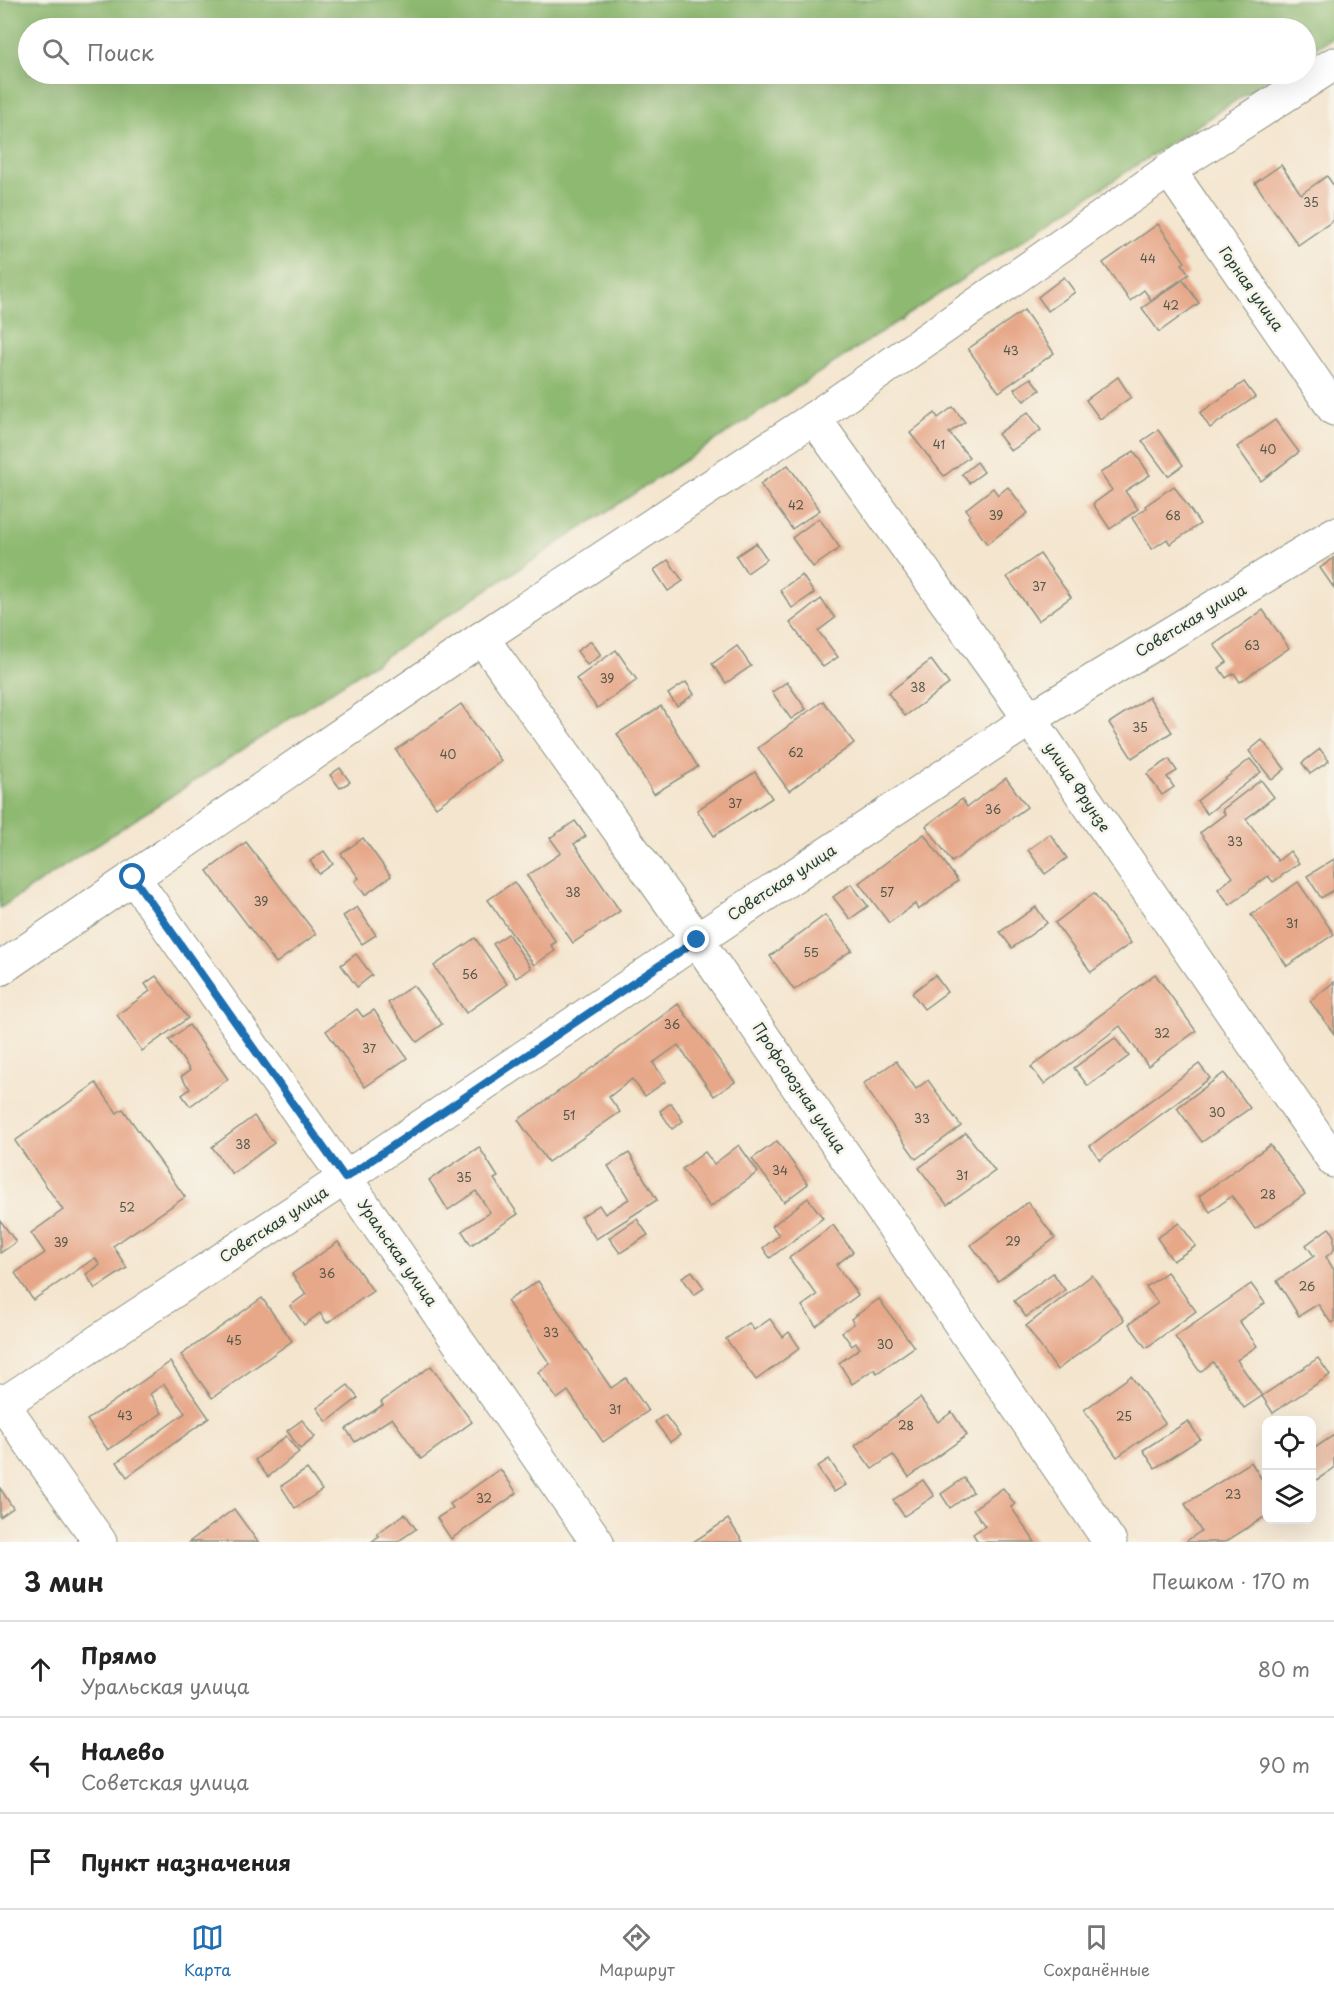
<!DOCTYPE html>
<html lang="ru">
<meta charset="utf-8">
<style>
body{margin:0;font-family:"Playpen Sans",sans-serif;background:#f2f2f2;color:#222}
.controls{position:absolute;right:18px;bottom:18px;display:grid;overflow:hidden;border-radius:12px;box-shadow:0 6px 24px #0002}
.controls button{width:54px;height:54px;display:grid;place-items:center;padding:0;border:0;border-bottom:2px solid #e0e0e0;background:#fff;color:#222;font:30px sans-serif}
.stop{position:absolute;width:18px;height:18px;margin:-14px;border:4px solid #1f6fb2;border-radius:50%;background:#fff}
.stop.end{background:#1f6fb2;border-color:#fff;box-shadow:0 2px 6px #0008}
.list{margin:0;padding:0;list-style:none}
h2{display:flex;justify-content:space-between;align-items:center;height:78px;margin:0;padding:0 24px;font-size:26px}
h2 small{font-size:20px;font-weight:400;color:#767676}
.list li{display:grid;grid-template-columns:39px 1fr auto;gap:18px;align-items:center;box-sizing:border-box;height:96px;padding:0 24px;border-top:2px solid #e0e0e0}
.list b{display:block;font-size:22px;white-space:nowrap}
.list p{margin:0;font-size:20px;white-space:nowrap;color:#767676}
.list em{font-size:20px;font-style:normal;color:#767676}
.icon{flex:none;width:33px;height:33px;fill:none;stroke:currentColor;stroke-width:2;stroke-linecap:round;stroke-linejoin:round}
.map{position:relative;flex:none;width:1334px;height:1542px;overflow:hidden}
.search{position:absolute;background:#fff;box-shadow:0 6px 24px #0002;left:18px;right:18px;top:18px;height:66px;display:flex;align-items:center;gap:15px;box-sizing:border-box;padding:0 21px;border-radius:33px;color:#767676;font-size:22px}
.sheet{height:366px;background:#fff}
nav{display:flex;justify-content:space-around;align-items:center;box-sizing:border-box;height:84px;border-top:2px solid #e0e0e0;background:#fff;font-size:16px;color:#767676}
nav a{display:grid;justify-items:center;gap:3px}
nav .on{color:#1f6fb2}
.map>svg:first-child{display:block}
</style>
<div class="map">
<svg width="1334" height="1542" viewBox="0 0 1334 1542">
<rect width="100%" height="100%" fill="#f7f3e8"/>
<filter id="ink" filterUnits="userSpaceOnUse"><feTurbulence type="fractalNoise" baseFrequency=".0167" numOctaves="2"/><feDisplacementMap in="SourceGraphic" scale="12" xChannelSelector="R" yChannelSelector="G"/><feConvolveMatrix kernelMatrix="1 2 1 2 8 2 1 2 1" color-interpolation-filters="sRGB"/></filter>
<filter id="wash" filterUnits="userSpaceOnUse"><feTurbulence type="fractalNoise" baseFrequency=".008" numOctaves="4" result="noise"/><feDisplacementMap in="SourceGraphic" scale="24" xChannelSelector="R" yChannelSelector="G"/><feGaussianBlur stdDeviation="1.35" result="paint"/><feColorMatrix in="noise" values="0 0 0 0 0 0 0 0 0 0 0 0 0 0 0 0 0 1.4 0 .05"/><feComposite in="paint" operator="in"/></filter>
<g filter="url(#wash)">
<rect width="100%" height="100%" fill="#f4e5ce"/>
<!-- forest -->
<path fill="#8eb971" stroke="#567b52" stroke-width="1.5" d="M0,0H1334V36L1306,54V28H28V74H1276L0,908Z"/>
<g id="blocks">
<!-- building -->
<g fill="#e7a789">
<path d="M1281,165L1301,194L1327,176L1334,186V220L1298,245L1255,183Z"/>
<path d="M1158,224L1185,262L1182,264L1189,274L1151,300L1144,290L1130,301L1103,263Z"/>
<path d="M1064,277L1075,292L1048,311L1038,297Z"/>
<path d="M1183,280L1199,303L1159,332L1142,308Z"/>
<path d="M1024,310L1054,353L999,392L968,349Z"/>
<path d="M1118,377L1131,397L1100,419L1086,400Z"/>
<path d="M1031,378L1040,390L1024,401L1014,389Z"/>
<path d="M1244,382L1255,397L1210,428L1200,413Z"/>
<path d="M953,407L965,422L949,433L969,457L944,476L910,433L935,413L938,418Z"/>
<path d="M1028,412L1041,430L1011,451L998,434Z"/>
<path d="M1275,420L1299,452L1261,481L1237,447Z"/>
<path d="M1158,430L1183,465L1168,476L1142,441Z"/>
<path d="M1134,451L1150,475L1125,491L1138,509L1110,529L1093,504L1112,490L1100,473Z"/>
<path d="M977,462L984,472L969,483L962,474Z"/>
<path d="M788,465L820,510L792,529L760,484Z"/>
<path d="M1174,486L1200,524L1170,544L1167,539L1152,549L1132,518L1146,508L1145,506Z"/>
<path d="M1008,487L1028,513L987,544L968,517L970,515L966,509L993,488L998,495Z"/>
<path d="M819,518L840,548L813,567L792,538Z"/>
<path d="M756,543L767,559L747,573L736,556Z"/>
<path d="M1040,554L1071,597L1038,621L1007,577Z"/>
<path d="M1334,558V588L1320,568Z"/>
<path d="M668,560L683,581L668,591L654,570Z"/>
<path d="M802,575L814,593L792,608L780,590Z"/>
<path d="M821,599L835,618L818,631L838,657L823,667L790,623Z"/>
<path d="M1263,610L1289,648L1240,682L1234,673L1226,678L1219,668L1227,662L1214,645Z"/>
<path d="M591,641L601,655L587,665L577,651Z"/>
<path d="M737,646L751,666L726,683L712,664Z"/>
<path d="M616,650L637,680L597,708L576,679Z"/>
<path d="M931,660L949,684L905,716L888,693Z"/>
<path d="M686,682L694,694L677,706L668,694Z"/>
<path d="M787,682L806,709L791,719L772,692Z"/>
<path d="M1149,697L1172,732L1132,758L1109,723Z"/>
<path d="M823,701L854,743L789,791L758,748Z"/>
<path d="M461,704L501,761L436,807L396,750Z"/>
<path d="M661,706L698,767L654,794L617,734Z"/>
<path d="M1262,740L1285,769L1272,780L1249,751Z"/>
<path d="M1320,749L1329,761L1310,774L1302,763Z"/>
<path d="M1169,759L1177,771L1167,777L1174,787L1162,795L1147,774Z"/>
<path d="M1250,759L1261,772L1207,814L1197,801Z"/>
<path d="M340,768L350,782L340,788L330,775Z"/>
<path d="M755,772L772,798L714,836L697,810Z"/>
<path d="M1006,778L1027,807L952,862L926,826L962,799L967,807Z"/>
<path d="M1261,780L1274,797L1246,819L1278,861L1290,851L1299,863L1273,882L1268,876L1230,905L1218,889L1233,877L1200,833L1225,814L1222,810Z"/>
<path d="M575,821L586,836L574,844L620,911L573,943L527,876L561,853L550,838Z"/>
<path d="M924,834L958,881L918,910L915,904L889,923L859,883Z"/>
<path d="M1050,834L1067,858L1045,874L1028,850Z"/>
<path d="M363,838L391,876L365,895L355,881L359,878L341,854Z"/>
<path d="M246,842L316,934L276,963L207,871Z"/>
<path d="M324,851L333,864L319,874L310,861Z"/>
<path d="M1334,859V890L1321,898L1307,876Z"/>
<path d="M514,882L556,942L551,945L555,951L534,965L488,900Z"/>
<path d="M1298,882L1334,934L1287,966L1251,915Z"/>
<path d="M851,884L868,906L850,919L833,897Z"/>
<path d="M1094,893L1131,943L1091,972L1055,923Z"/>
<path d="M357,907L376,935L362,944L343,916Z"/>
<path d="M1036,907L1047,923L1012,948L1000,932Z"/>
<path d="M825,915L852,950L794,990L770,956Z"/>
<path d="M508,934L531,968L516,978L493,944Z"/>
<path d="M475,938L507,984L466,1013L434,966Z"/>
<path d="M356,954L372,975L357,987L341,965Z"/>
<path d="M1155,974L1196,1031L1148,1066L1120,1026L1044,1084L1031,1067Z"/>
<path d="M935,975L947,992L924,1009L912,993Z"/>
<path d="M156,976L188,1018L142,1051L117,1015L150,991L145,984Z"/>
<path d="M1334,982V1034L1310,1001Z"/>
<path d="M413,985L442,1024L417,1042L388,1003Z"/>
<path d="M678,1004L735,1082L714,1096L678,1045L653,1063L666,1081L645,1096L632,1079L609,1097L620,1112L548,1162L518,1120L613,1053Z"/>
<path d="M357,1009L363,1017L374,1010L407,1058L365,1087L326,1031Z"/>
<path d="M189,1025L228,1079L190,1106L182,1095L190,1089L181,1077L190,1070L169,1040Z"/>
<path d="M1115,1038L1129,1056L1088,1086L1074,1068Z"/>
<path d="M896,1061L916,1089L928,1080L961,1126L916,1159L863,1084Z"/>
<path d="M1199,1064L1210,1078L1100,1160L1090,1146Z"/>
<path d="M1224,1073L1250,1108L1202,1142L1177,1108Z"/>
<path d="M96,1083L117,1113L123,1109L185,1197L113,1246L127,1268L95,1289L86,1274L100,1265L95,1258L33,1300L15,1273L45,1253L31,1233L63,1210L15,1141Z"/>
<path d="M671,1103L683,1121L672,1129L660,1111Z"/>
<path d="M254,1116L274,1143L232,1174L212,1147Z"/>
<path d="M966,1133L995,1171L947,1205L919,1168Z"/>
<path d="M777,1141L808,1184L784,1202L752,1159Z"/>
<path d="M739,1145L758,1172L710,1207L682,1169L705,1152L714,1164Z"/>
<path d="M1270,1145L1305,1194L1255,1229L1232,1196L1210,1212L1199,1196Z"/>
<path d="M479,1147L498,1177L494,1179L518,1214L471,1245L462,1231L490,1212L476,1191L448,1210L429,1180Z"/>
<path d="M629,1153L657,1200L596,1239L581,1217L599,1205L605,1214L629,1199L608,1166Z"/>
<path d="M808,1198L823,1218L770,1258L763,1248L779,1235L772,1226Z"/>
<path d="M1028,1202L1055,1238L998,1281L971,1245Z"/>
<path d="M637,1219L648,1235L620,1253L609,1238Z"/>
<path d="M0,1220L16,1242L0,1253Z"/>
<path d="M1179,1223L1196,1246L1173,1261L1157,1238Z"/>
<path d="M833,1225L853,1252L836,1265L858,1295L816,1326L802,1306L817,1295L789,1258Z"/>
<path d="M1329,1228L1334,1234V1250L1326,1257L1334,1270V1322L1331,1323L1318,1304L1299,1316L1277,1281L1314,1256L1306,1245Z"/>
<path d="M338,1242L373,1291L327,1323L320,1313L304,1325L290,1306L306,1294L292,1274Z"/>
<path d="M692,1271L704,1288L694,1295L682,1277Z"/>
<path d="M1167,1272L1196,1311L1146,1348L1129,1324L1158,1303L1146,1287Z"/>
<path d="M1053,1273L1065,1290L1026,1317L1014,1301Z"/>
<path d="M1092,1275L1124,1320L1057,1370L1026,1326Z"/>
<path d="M538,1281L611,1388L626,1378L648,1411L603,1442L568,1391L557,1399L538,1372L550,1364L507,1301Z"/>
<path d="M1251,1284L1265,1303L1239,1321L1257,1346L1237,1360L1262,1396L1244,1408L1213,1362L1200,1372L1175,1337Z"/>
<path d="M262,1298L292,1341L212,1398L181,1355Z"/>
<path d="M879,1299L914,1347L877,1373L874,1369L852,1384L839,1363L860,1348L856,1343L852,1346L842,1332L854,1324L851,1319Z"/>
<path d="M770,1319L783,1337L789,1332L800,1348L756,1380L726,1339L749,1323L754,1330Z"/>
<path d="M1318,1358L1330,1375L1273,1413L1262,1396Z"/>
<path d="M170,1362L209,1418L127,1477L117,1462L185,1413L164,1384L150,1394L162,1413L108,1450L87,1420Z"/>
<path d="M431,1366L472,1422L421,1459L392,1418L355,1442L346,1429L383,1405L381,1402Z"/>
<path d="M1131,1376L1165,1423L1117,1457L1084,1410Z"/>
<path d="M348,1385L358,1398L327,1422L317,1408Z"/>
<path d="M920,1398L938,1422L952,1412L967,1435L909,1477L893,1455L872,1469L855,1446Z"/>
<path d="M665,1415L680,1435L670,1442L655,1422Z"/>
<path d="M302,1420L315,1437L300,1449L287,1431Z"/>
<path d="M1188,1421L1200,1439L1155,1468L1143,1450Z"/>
<path d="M1334,1435V1468L1312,1483V1450Z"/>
<path d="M286,1436L299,1452L268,1477L255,1460Z"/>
<path d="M829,1459L846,1485L834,1492L817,1467Z"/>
<path d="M1251,1462L1266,1486V1516L1225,1542H1185L1201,1531L1185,1504Z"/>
<path d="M307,1469L322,1490L295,1508L281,1486Z"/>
<path d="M500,1469L517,1493L451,1539L437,1518L453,1508L450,1504Z"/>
<path d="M964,1478L973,1492L950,1508L941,1494Z"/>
<path d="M923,1480L934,1496L904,1516L893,1500Z"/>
<path d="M0,1488L13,1508L0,1517Z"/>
<path d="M1003,1488L1015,1504L1011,1507L1035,1542H978L973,1534L985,1526L973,1509Z"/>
<path d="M234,1509L258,1542H189Z"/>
<path d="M405,1514L416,1529L397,1542H371L379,1536L377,1533Z"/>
<path d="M728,1519L743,1542H693Z"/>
</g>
</g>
</g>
<g filter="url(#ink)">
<use href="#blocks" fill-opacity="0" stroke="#8a9181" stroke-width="1.5"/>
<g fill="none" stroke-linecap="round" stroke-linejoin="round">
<defs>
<g id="minor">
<path d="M1169,170L1334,409"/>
<path d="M814,418L1030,719L1334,1161"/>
<path d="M482,638L697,940L1110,1542"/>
<path d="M133,877L345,1178L597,1542"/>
<path d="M0,969L482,638L814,418L1169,170L1334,64"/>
<path d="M0,1400L100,1542"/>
<path d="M0,1406L345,1178L697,940L1030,719L1334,534"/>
</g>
</defs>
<!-- minor casing -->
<use href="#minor" stroke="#8a9181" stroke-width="35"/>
<!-- minor -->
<use href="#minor" stroke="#fff" stroke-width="33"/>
</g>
</g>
<g fill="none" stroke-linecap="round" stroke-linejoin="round" filter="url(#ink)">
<!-- route -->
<path stroke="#1f6fb2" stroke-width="8" d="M133,877L345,1178L697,940"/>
</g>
<g text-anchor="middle" stroke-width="5" stroke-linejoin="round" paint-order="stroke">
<!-- number labels -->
<g font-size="12" fill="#515849">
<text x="1311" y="207">35</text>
<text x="1148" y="263">44</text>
<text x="1171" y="310">42</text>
<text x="1011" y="355">43</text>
<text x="939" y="449">41</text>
<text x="1268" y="454">40</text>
<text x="796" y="510">42</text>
<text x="996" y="520">39</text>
<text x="1173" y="520">68</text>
<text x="1039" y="591">37</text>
<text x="1252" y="650">63</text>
<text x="607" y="683">39</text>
<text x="918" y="692">38</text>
<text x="1140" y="732">35</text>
<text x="796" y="757">62</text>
<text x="448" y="759">40</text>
<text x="735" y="808">37</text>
<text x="993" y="814">36</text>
<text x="1235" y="846">33</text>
<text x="573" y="897">38</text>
<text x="887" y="897">57</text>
<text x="261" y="906">39</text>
<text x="1292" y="928">31</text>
<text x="811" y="957">55</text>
<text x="470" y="979">56</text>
<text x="672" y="1029">36</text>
<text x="1162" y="1038">32</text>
<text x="369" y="1053">37</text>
<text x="1217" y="1117">30</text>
<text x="569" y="1120">51</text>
<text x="922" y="1123">33</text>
<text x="243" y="1149">38</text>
<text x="780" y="1175">34</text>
<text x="962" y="1180">31</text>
<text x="464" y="1182">35</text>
<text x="1268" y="1199">28</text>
<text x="127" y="1212">52</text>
<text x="1013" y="1246">29</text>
<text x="61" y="1247">39</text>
<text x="327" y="1278">36</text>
<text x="1307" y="1291">26</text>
<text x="551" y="1337">33</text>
<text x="234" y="1345">45</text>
<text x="885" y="1349">30</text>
<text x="615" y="1414">31</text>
<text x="125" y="1420">43</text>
<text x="1124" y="1421">25</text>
<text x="906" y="1430">28</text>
<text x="1233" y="1499">23</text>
<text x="484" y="1503">32</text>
</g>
<!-- street labels -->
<g font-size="15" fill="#1f3d34" stroke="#f7f3e8">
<text transform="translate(1251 289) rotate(55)" y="5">Горная улица</text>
<text transform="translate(1191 621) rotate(-31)" y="5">Советская улица</text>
<text transform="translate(1077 787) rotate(56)" y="5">улица Фрунзе</text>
<text transform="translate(782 883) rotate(-33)" y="5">Советская улица</text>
<text transform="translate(799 1088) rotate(56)" y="5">Профсоюзная улица</text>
<text transform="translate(274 1225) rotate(-33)" y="5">Советская улица</text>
<text transform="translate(397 1253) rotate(55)" y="5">Уральская улица</text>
</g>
</g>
</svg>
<div class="controls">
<button><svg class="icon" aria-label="locate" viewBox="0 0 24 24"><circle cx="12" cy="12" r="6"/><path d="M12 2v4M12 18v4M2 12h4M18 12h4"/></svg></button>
<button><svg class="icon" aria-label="layers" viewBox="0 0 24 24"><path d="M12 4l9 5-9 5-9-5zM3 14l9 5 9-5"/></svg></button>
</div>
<div class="stop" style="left:133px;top:877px"></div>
<div class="stop end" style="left:697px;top:940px"></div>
<div class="search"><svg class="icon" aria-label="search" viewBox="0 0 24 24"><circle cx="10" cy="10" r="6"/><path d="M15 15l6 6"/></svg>Поиск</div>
</div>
<section class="sheet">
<h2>3 мин<small>Пешком · 170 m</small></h2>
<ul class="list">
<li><svg class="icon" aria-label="ahead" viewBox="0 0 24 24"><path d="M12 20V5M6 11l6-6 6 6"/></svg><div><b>Прямо</b><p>Уральская улица</p></div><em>80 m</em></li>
<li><svg class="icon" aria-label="left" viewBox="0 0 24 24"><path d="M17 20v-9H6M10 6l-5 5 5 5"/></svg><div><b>Налево</b><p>Советская улица</p></div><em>90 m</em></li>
<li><svg class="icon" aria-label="arrive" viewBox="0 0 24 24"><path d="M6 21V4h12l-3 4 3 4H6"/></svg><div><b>Пункт назначения</b></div></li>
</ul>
</section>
<nav>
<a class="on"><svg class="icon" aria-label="map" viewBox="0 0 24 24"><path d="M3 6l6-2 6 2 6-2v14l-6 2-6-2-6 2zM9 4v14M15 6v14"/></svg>Карта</a>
<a><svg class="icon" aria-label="directions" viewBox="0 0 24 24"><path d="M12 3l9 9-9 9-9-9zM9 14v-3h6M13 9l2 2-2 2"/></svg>Маршрут</a>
<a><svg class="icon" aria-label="saved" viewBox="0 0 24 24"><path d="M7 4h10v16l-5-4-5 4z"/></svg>Сохранённые</a>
</nav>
